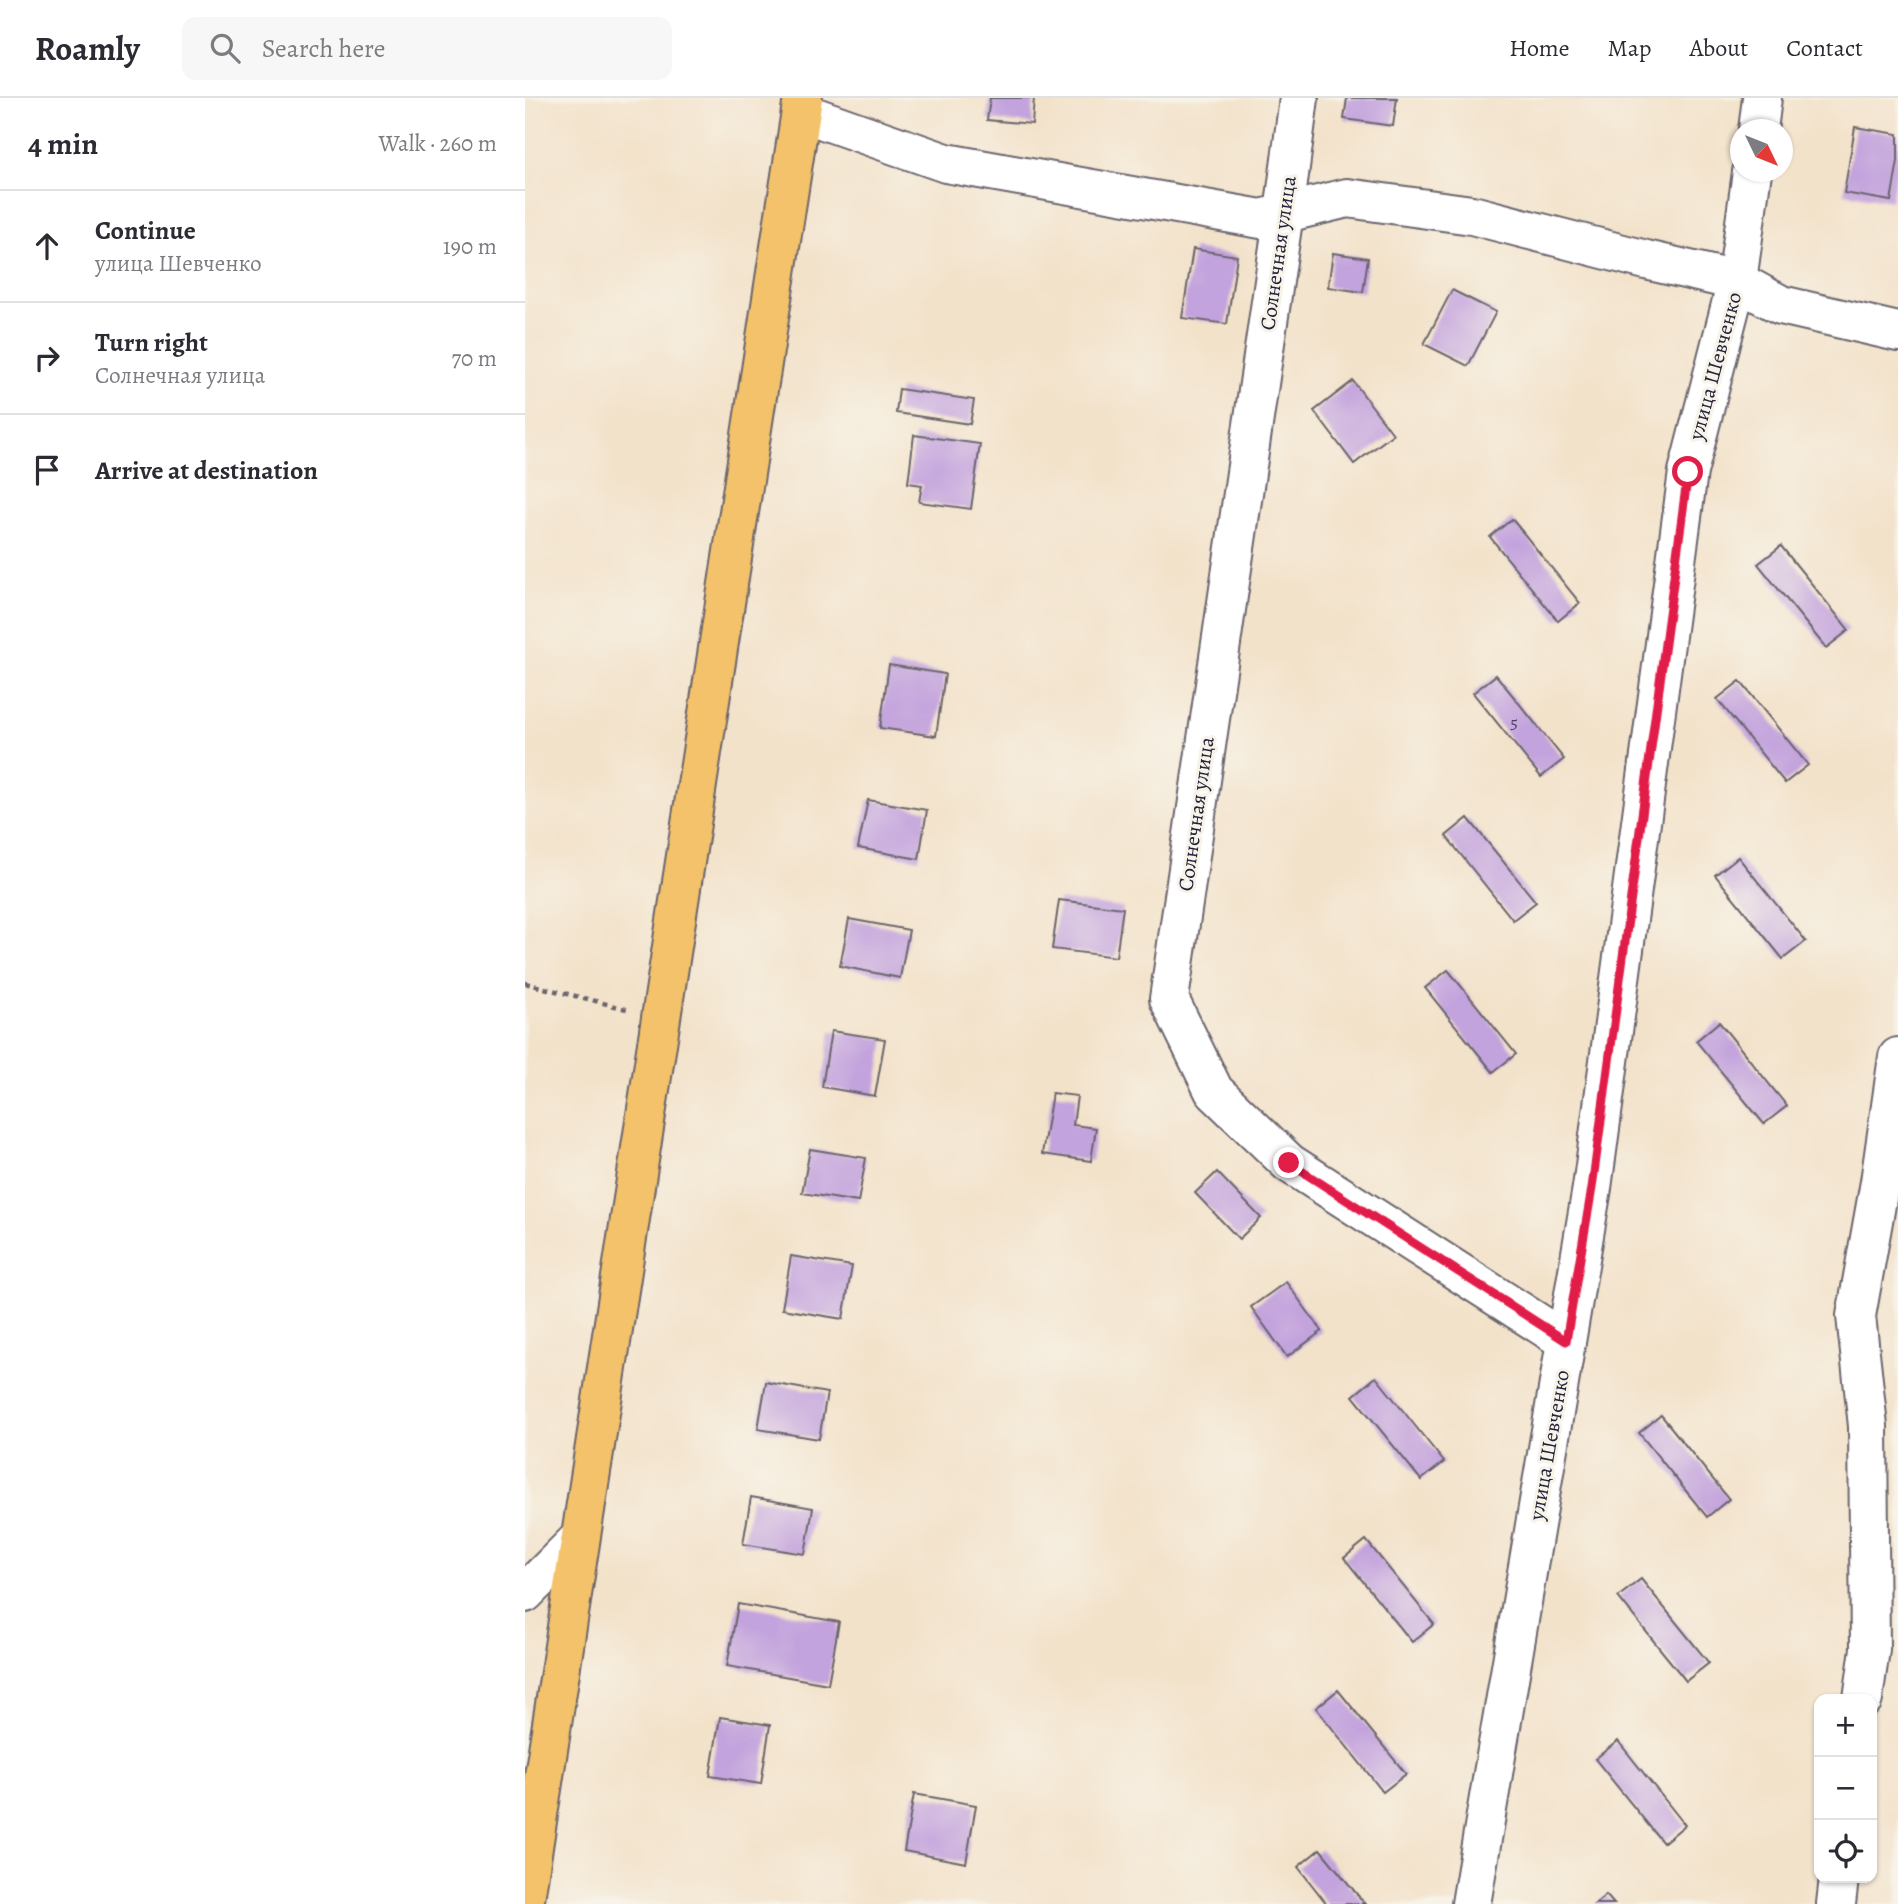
<!DOCTYPE html>
<meta charset="utf-8">
<style>
body{margin:0;font-family:Alegreya,serif;background:#f7f7f7;color:#2b2b33}
.controls{position:absolute;right:21px;bottom:21px;display:grid;overflow:hidden;border-radius:14px;box-shadow:0 2px 5px #0004}
.controls button{width:63px;height:63px;display:grid;place-items:center;padding:0;border:0;border-bottom:2px solid #e1e1e2;background:#fff;color:#2b2b33;font:35px sans-serif}
.compass{position:absolute;left:1205px;top:21px;width:63px;height:63px;border-radius:50%;background:#fff;box-shadow:0 2px 5px #0004;rotate:133deg}
.stop{position:absolute;width:21px;height:21px;margin:-16px;border:5px solid #e11d48;border-radius:50%;background:#fff}
.stop.end{background:#e11d48;border-color:#fff;box-shadow:0 2px 7px #0008}
.list{margin:0;padding:0;list-style:none}
h2{display:flex;justify-content:space-between;align-items:center;height:91px;margin:0;padding:0 28px;font-size:30px}
h2 small{font-size:23px;font-weight:400;color:#7c7c81}
.list li{display:grid;grid-template-columns:46px 1fr auto;gap:21px;align-items:center;box-sizing:border-box;height:112px;padding:0 28px;border-top:2px solid #e1e1e2}
.list b{display:block;font-size:26px;white-space:nowrap}
.list p{margin:0;font-size:23px;white-space:nowrap;color:#7c7c81}
.list em{font-size:23px;font-style:normal;color:#7c7c81}
.icon{flex:none;width:38px;height:38px;fill:none;stroke:currentColor;stroke-width:2;stroke-linecap:round;stroke-linejoin:round}
.map{position:relative;flex:none;width:1373px;height:1806px;overflow:hidden}
header{display:flex;align-items:center;gap:42px;box-sizing:border-box;height:98px;padding:0 35px;background:#fff;border-bottom:2px solid #e1e1e2}
header strong{font-size:33px}
nav{display:flex;gap:38px;margin-inline-start:auto;font-size:24px}
.search{width:490px;height:63px;background:#f7f7f7;display:flex;align-items:center;gap:18px;box-sizing:border-box;padding:0 24px;border-radius:14px;color:#7c7c81;font-size:26px}
main{display:flex}
aside{flex:1;background:#fff}
.map>svg:first-child{display:block}
</style>
<header>
<strong>Roamly</strong>
<div class="search"><svg class="icon" aria-label="search" viewBox="0 0 24 24"><circle cx="10" cy="10" r="6"/><path d="M15 15l6 6"/></svg>Search here</div>
<nav><a>Home</a><a>Map</a><a>About</a><a>Contact</a></nav>
</header>
<main>
<aside>
<h2>4 min<small>Walk · 260 m</small></h2>
<ul class="list">
<li><svg class="icon" aria-label="ahead" viewBox="0 0 24 24"><path d="M12 20V5M6 11l6-6 6 6"/></svg><div><b>Continue</b><p>улица Шевченко</p></div><em>190 m</em></li>
<li><svg class="icon" aria-label="right" viewBox="0 0 24 24"><path d="M7 20v-9h11M14 6l5 5-5 5"/></svg><div><b>Turn right</b><p>Солнечная улица</p></div><em>70 m</em></li>
<li><svg class="icon" aria-label="arrive" viewBox="0 0 24 24"><path d="M6 21V4h12l-3 4 3 4H6"/></svg><div><b>Arrive at destination</b></div></li>
</ul>
</aside>
<div class="map">
<svg width="1373" height="1806" viewBox="0 0 1373 1806">
<rect width="100%" height="100%" fill="#f7f3e8"/>
<filter id="ink" filterUnits="userSpaceOnUse"><feTurbulence type="fractalNoise" baseFrequency=".0143" numOctaves="2"/><feDisplacementMap in="SourceGraphic" scale="14" xChannelSelector="R" yChannelSelector="G"/><feConvolveMatrix kernelMatrix="1 2 1 2 8 2 1 2 1" color-interpolation-filters="sRGB"/></filter>
<filter id="wash" filterUnits="userSpaceOnUse"><feTurbulence type="fractalNoise" baseFrequency=".00686" numOctaves="4" result="noise"/><feDisplacementMap in="SourceGraphic" scale="28" xChannelSelector="R" yChannelSelector="G"/><feGaussianBlur stdDeviation="1.57" result="paint"/><feColorMatrix in="noise" values="0 0 0 0 0 0 0 0 0 0 0 0 0 0 0 0 0 1.4 0 .05"/><feComposite in="paint" operator="in"/></filter>
<g filter="url(#wash)">
<rect width="100%" height="100%" fill="#f3e2ca"/>
<g id="blocks">
<!-- building -->
<g fill="#c3a3dd">
<path d="M465,0H509L507,26L462,22Z"/>
<path d="M822,0H872L868,28L819,21Z"/>
<path d="M1330,29L1373,36V63L1366,103L1319,95Z"/>
<path d="M668,151L712,158L702,226L657,220Z"/>
<path d="M808,155L843,160L838,194L803,189Z"/>
<path d="M927,192L971,214L943,268L899,246Z"/>
<path d="M828,283L868,336L829,366L789,313Z"/>
<path d="M374,291L449,302L445,326L371,315Z"/>
<path d="M389,337L455,346L446,411L394,404L397,387L383,385Z"/>
<path d="M987,421L1055,505L1033,523L965,439Z"/>
<path d="M1256,448L1324,532L1301,550L1233,466Z"/>
<path d="M364,567L420,576L411,638L355,630Z"/>
<path d="M971,577L1039,661L1016,679L948,595Z"/>
<path d="M1215,583L1283,667L1260,685L1192,601Z"/>
<path d="M343,702L402,712L394,761L333,750Z"/>
<path d="M943,720L1011,804L988,822L921,738Z"/>
<path d="M1213,759L1281,843L1258,861L1190,777Z"/>
<path d="M534,802L598,810L591,859L527,851Z"/>
<path d="M324,821L384,832L375,880L315,868Z"/>
<path d="M923,872L991,956L968,974L900,890Z"/>
<path d="M1194,924L1262,1008L1239,1026L1171,943Z"/>
<path d="M306,933L360,941L350,998L297,989Z"/>
<path d="M527,995L552,998L548,1027L571,1030L566,1063L517,1056Z"/>
<path d="M285,1051L341,1060L333,1104L277,1095Z"/>
<path d="M692,1074L736,1120L714,1141L670,1095Z"/>
<path d="M266,1158L327,1168L318,1221L257,1211Z"/>
<path d="M761,1184L797,1233L762,1259L726,1209Z"/>
<path d="M851,1279L919,1364L896,1382L828,1298Z"/>
<path d="M241,1284L302,1295L294,1341L233,1331Z"/>
<path d="M1136,1317L1204,1401L1182,1419L1114,1335Z"/>
<path d="M226,1399L288,1410L280,1456L218,1446Z"/>
<path d="M841,1442L909,1526L887,1544L819,1460Z"/>
<path d="M1116,1481L1184,1565L1161,1583L1093,1499Z"/>
<path d="M213,1506L314,1524L303,1586L202,1568Z"/>
<path d="M813,1592L881,1676L858,1694L791,1610Z"/>
<path d="M195,1619L245,1627L236,1686L185,1678Z"/>
<path d="M1093,1643L1160,1727L1138,1745L1070,1661Z"/>
<path d="M389,1696L451,1707L441,1765L379,1753Z"/>
<path d="M795,1751L840,1806H802L773,1769Z"/>
<path d="M1081,1797L1089,1806H1070Z"/>
</g>
</g>
</g>
<g filter="url(#ink)">
<use href="#blocks" fill-opacity="0" stroke="#6b656d" stroke-width="2"/>
<g fill="none" stroke-linecap="round" stroke-linejoin="round">
<defs>
<g id="minor">
<path d="M774,0L759,115L644,901L689,993L764,1065L1041,1243"/>
<path d="M276,14L421,65L736,121L822,100L947,117L1121,162L1212,183L1256,207L1373,234"/>
<path d="M1233,32L1237,0"/>
<path d="M0,1495L55,1440"/>
<path d="M1338,1601L1345,1551L1343,1328L1331,1218L1355,1084L1373,959"/>
<path d="M946,1806L1067,1090L1163,374L1212,183L1227,74"/>
<path d="M1311,1806L1314,1780"/>
</g>
<path id="major" d="M0,1801L278,0"/>
</defs>
<!-- minor casing -->
<use href="#minor" stroke="#6b656d" stroke-width="42"/>
<!-- major casing -->
<use href="#major" stroke="#6b656d" stroke-width="42"/>
<!-- path -->
<path stroke="#6b656d" stroke-width="4.5" stroke-dasharray="5 5" stroke-linecap="butt" d="M0,885L105,912"/>
<!-- minor -->
<use href="#minor" stroke="#fff" stroke-width="38"/>
<!-- major -->
<use href="#major" stroke="#f3c26a" stroke-width="38"/>
</g>
</g>
<g fill="none" stroke-linecap="round" stroke-linejoin="round" filter="url(#ink)">
<!-- route -->
<path stroke="#e11d48" stroke-width="9" d="M764,1065L1041,1243L1067,1090L1163,374"/>
</g>
<g text-anchor="middle" stroke-width="6" stroke-linejoin="round" paint-order="stroke">
<!-- number labels -->
<g font-size="18" fill="#4a4264">
<text x="989" y="630">5</text>
</g>
<!-- street labels -->
<g font-size="21" fill="#22223b" stroke="#f7f3e8">
<text transform="translate(753 155) rotate(-82)" y="7">Солнечная улица</text>
<text transform="translate(1190 268) rotate(-75)" y="7">улица Шевченко</text>
<text transform="translate(671 716) rotate(-82)" y="7">Солнечная улица</text>
<text transform="translate(1024 1347) rotate(-80)" y="7">улица Шевченко</text>
</g>
</g>
</svg>
<div class="controls">
<button>+</button>
<button>−</button>
<button><svg class="icon" aria-label="locate" viewBox="0 0 24 24"><circle cx="12" cy="12" r="6"/><path d="M12 2v4M12 18v4M2 12h4M18 12h4"/></svg></button>
</div>
<svg class="compass" viewBox="-18 -18 36 36"><path d="M0-13l5 13h-10z" fill="#e53935"/><path d="M0 13l5-13h-10z" fill="#7c7c81"/></svg>
<div class="stop" style="left:1163px;top:374px"></div>
<div class="stop end" style="left:764px;top:1065px"></div>
</div>
</main>
